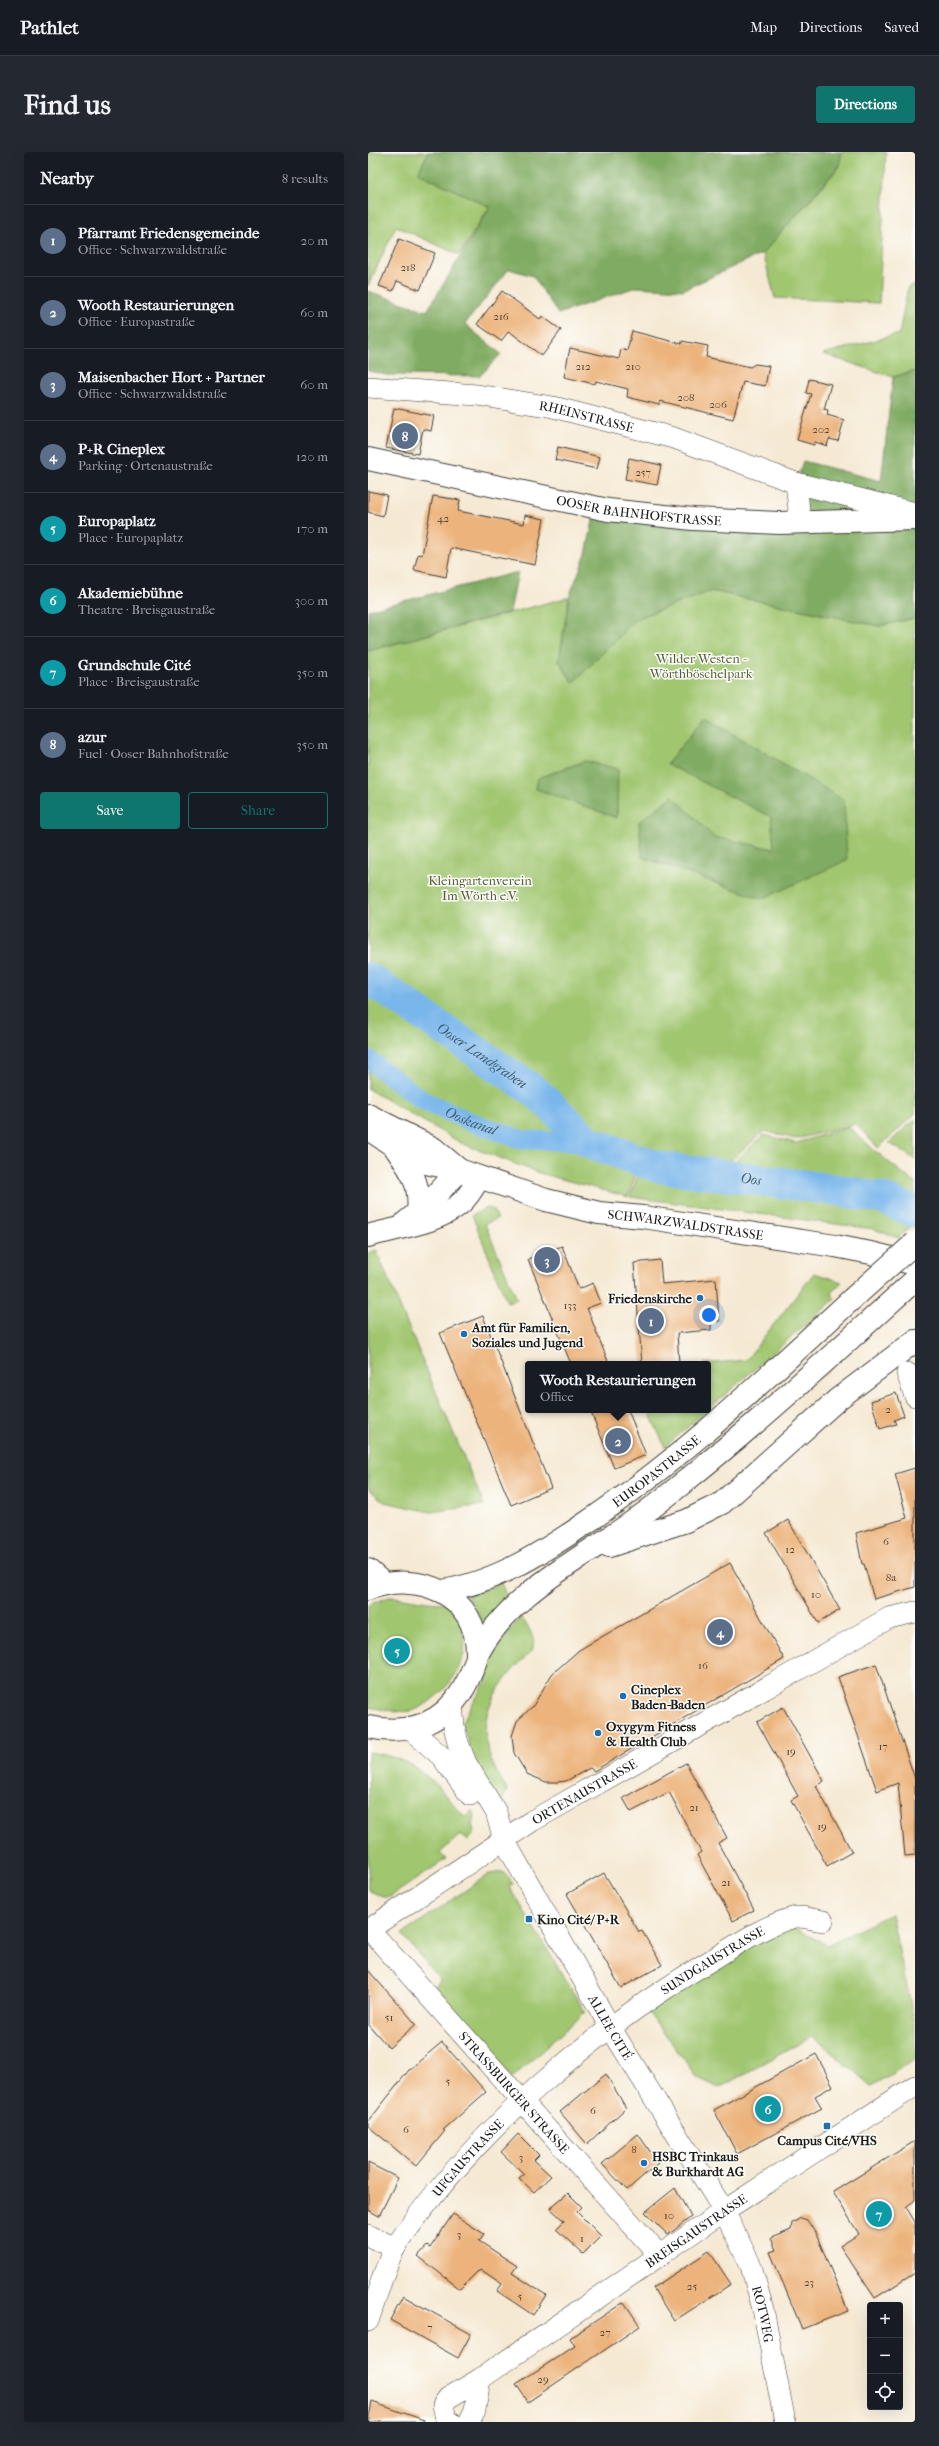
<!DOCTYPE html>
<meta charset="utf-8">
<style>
body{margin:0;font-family:"IM FELL French Canon",serif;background:#242831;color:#f1f3f6}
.controls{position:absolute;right:12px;bottom:12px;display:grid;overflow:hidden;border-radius:4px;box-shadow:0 4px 16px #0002}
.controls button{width:36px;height:36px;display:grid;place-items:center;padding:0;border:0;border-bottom:1px solid #363941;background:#171b24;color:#f1f3f6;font:20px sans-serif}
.you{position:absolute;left:341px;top:1163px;width:14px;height:14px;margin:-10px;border:3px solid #fff;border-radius:50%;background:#1a73e8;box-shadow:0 0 0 6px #1a73e833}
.badge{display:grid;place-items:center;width:26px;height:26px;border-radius:50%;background:#0f766e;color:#fff;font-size:13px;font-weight:700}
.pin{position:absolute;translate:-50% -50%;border:2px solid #fff;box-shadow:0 1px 4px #0006}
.popup{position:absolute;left:157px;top:1209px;width:186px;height:52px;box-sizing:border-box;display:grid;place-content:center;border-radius:4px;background:#171b24;filter:drop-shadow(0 1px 3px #0005);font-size:13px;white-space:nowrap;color:#9ea1a6}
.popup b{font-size:15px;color:#f1f3f6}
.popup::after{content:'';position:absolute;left:50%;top:100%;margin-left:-8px;border:8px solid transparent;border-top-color:#171b24}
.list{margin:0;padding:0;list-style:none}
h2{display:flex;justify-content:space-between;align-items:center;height:52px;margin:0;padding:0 16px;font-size:17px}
h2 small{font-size:13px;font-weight:400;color:#9ea1a6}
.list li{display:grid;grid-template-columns:26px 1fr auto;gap:12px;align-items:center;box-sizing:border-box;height:72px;padding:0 16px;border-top:1px solid #363941}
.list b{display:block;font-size:15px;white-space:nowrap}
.list p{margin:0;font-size:13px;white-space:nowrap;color:#9ea1a6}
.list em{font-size:13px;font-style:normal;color:#9ea1a6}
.actions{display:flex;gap:8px;padding:12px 16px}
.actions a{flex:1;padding:9px 0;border:1px solid #0f766e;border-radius:4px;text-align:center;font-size:14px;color:#0f766e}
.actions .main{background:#0f766e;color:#fff}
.icon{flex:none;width:22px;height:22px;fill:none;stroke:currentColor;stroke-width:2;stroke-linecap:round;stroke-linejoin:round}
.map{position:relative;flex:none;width:547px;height:2270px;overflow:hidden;border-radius:4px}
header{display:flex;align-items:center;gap:24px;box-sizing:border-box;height:56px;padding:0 20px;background:#171b24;border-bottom:1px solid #363941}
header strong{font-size:19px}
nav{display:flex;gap:22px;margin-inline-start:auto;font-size:14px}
.intro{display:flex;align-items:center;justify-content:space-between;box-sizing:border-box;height:96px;padding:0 24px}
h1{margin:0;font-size:28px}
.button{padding:10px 18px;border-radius:4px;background:#0f766e;color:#fff;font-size:14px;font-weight:700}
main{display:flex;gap:24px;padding:0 24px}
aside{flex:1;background:#171b24;border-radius:4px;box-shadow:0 4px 16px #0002}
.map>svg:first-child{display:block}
</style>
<header>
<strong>Pathlet</strong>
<nav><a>Map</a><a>Directions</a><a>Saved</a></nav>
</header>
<div class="intro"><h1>Find us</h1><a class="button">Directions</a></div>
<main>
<aside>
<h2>Nearby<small>8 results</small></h2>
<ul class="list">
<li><span class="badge" style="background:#5c6f8a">1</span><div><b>Pfarramt Friedensgemeinde</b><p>Office · Schwarzwaldstraße</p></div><em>20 m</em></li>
<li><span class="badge" style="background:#5c6f8a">2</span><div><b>Wooth Restaurierungen</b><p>Office · Europastraße</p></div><em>60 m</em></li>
<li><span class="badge" style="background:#5c6f8a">3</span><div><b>Maisenbacher Hort + Partner</b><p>Office · Schwarzwaldstraße</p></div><em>60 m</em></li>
<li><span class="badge" style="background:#5c6f8a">4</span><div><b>P+R Cineplex</b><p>Parking · Ortenaustraße</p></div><em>120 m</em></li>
<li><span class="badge" style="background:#0f9aa8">5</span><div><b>Europaplatz</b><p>Place · Europaplatz</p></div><em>170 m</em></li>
<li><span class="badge" style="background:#0f9aa8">6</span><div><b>Akademiebühne</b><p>Theatre · Breisgaustraße</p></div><em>300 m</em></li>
<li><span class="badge" style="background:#0f9aa8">7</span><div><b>Grundschule Cité</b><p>Place · Breisgaustraße</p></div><em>350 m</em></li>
<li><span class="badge" style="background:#5c6f8a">8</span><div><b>azur</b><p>Fuel · Ooser Bahnhofstraße</p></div><em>350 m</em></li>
</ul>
<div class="actions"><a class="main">Save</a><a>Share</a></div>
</aside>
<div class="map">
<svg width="547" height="2270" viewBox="0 0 547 2270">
<rect width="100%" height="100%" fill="#fdfcf7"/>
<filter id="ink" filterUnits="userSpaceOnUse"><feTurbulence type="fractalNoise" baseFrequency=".025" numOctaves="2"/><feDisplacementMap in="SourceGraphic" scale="8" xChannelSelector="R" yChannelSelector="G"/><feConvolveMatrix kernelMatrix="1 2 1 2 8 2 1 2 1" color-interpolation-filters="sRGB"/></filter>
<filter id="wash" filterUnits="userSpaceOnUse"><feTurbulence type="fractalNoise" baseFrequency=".012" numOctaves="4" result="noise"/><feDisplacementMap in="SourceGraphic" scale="16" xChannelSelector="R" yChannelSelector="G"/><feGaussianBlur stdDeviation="0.9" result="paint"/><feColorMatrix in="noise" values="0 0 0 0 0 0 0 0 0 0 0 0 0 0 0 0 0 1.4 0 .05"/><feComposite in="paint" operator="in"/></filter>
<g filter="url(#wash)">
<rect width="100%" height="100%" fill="#f5e9d3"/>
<!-- green -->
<g fill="#a0c670" stroke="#5e7146">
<path d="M0,0H60L51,21L122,54L91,103L28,74L0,134Z"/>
<path d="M473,0H518L511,151L407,146L395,101L472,14Z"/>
<path d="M547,133V219L525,225L455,202L531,182L540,135Z"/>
<path d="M343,439L511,474L547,466V962L510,996L488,972L428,987L396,979L358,1013L315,1011L218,980L178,948L169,958L213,996L269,1020L260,1045L171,1021L93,991L0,937V499L201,445L191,509L205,531L270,466Z"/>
<path d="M547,967V1007L521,991Z"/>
<path d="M481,975L507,999L547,1031V1051L437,1018L363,1013L396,983L428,991Z"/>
<path d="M272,1019L513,1052L547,1065V1071L530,1086L506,1077L262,1045Z"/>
<path d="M119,1056L124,1057L130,1066L117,1072L149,1147L139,1150L104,1063Z"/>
<path d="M8,1098L116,1353L63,1360L16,1350L0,1336V1101Z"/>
<path d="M446,1121L474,1130L463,1141L467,1147L297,1295L280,1258H340V1212H336L378,1208Z"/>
<path d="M133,1431L139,1445L114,1471L106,1453L99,1444Z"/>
<path d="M21,1445C41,1445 60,1453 80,1450C108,1483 99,1520 67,1545C60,1551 52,1557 43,1559C29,1561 14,1557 0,1555V1453Z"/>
<path d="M153,1464C160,1476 169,1485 164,1499C115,1544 101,1580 139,1638L134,1649C112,1627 102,1599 94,1570L117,1531L127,1499Z"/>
<path d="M0,1600C49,1606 68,1630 97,1666L105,1658L107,1665L104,1671L106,1681L100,1688L92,1683L72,1701L78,1707L22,1745H15L0,1738Z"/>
<path d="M135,1720L145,1732L141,1734L217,1860L144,1926L67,1836L72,1828L34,1782L121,1722Z"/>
<path d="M523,1762L547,1872V1908L503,1934L445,1884L351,1936L330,1926L280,1860L377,1796L424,1775L459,1793Z"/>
</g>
<!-- forest -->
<g fill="#80ab62" stroke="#4e643f">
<path d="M60,0H473L472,13L395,101L315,138L268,135L190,162L165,124L141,117L97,172L133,202L112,224L18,223L0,219V139L59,159L122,55L50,21Z"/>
<path d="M547,219V466L511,474L343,439L270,466L205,531L191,509L201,445L218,402L227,359L427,370L428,331L435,309L513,329L525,225Z"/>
<path d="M150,420L142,460L0,499V458Z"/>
<path d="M337,565L476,648L479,708L394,747L274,705L271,670L305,644L346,685L406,697L403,665L299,612Z"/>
<path d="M217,609L250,617L249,666L168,637L170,626Z"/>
</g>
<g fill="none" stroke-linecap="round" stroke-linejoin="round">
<!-- canal -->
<path stroke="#78b6eb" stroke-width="19" id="s1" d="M0,907L54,948L101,969L155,988L221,990"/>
<!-- river -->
<path stroke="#78b6eb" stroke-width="32" id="s2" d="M0,826L168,940L221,990L290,1015L470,1038L517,1047L547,1060"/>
</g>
<g id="blocks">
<!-- building -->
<g fill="#ecb37c">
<path d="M31,87L67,101L52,138L29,129L25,139L11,134Z"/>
<path d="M134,139L172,167L174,164L193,178L174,204L141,179L133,189L109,172Z"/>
<path d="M264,179L314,192V189L340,194L338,205L382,215L387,212L401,214L397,234L375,230L365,267L292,249L291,253L259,245L260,237L228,229L227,232L196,225L202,196L251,207L253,197L259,199Z"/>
<path d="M441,227L463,232L456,257L460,258L459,263L476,268L470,289L461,287L459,294L447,290L446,293L429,288L443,242L438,241Z"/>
<path d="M26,256L66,264L63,279L55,277L50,302L18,296Z"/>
<path d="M190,295L232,305L229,317L187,308Z"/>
<path d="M261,306L293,313L289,333L257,327Z"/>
<path d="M0,339L19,343L15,364L0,360Z"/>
<path d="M65,344L92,348L90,359L156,372L157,363L176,367L167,413L83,396L78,425L46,418L50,402L54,403Z"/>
<path d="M194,1094L211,1137L225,1131L233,1151L219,1156L241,1212H203L160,1107Z"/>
<path d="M292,1108L294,1132L348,1127L351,1169L343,1170V1178L309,1181L311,1211L274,1212L266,1111Z"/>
<path d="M115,1164L183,1336L143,1353L72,1181Z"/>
<path d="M528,1241L536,1264L526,1268L528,1272L512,1277L503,1249Z"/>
<path d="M222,1258H260L278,1303L246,1316Z"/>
<path d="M547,1316V1435L506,1447L496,1412H494L488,1381L539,1366L527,1322Z"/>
<path d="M420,1368L472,1458L450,1471L398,1381Z"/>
<path d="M362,1411L416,1507L226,1619L222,1616L198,1629L189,1630H178L159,1622L146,1601L144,1584L149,1569L165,1554L184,1522L211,1498Z"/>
<path d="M508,1512L547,1627V1703L537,1704L530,1631L509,1639L470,1525Z"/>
<path d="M415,1555L456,1629L448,1634L484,1700L459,1714L423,1648L430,1644L389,1570Z"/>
<path d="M318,1611L359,1686L350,1691L386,1758L365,1769L329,1703L333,1700L301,1640L263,1660L255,1646Z"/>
<path d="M236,1721L271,1780L274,1779L294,1813L253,1836L199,1742Z"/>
<path d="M0,1818L48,1872L21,1896L0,1872Z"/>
<path d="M74,1890L118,1940L75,1978L77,1979L48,2014L0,1974V1970L41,1918Z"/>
<path d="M448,1902L465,1934L447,1944L454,1956L369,2002L346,1958Z"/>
<path d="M238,1922L258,1956L219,1992L192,1960Z"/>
<path d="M150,1982L171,2003L166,2008L183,2024L166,2040L151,2026L156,2022L133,2000Z"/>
<path d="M270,1982L290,2011L259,2038L234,2012Z"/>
<path d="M547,1989V2048L538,2055L547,2070V2121L507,2146L472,2094L491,2082L465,2040Z"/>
<path d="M0,2011L30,2026L11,2064L0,2058Z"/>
<path d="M307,2036L323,2065L300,2083L277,2060Z"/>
<path d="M200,2041L214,2055L209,2060L233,2084L215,2102L188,2077L196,2069L182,2056Z"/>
<path d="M85,2062L116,2082L111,2089L149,2114L144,2121L178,2143L165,2163L129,2139L134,2132L112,2117L92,2137L50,2104L59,2094L62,2096Z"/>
<path d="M433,2066L439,2068L448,2082L480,2159L434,2177L402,2100L408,2098L403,2086L423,2078L424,2071Z"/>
<path d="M341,2099L363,2132L306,2169L285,2136Z"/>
<path d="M35,2144L103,2182L90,2206L22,2168Z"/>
<path d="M256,2150L272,2174L160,2250L148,2232L207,2194L202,2186Z"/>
<path d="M4,2250L56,2268L55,2270H0Z"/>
</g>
</g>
</g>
<g filter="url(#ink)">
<use href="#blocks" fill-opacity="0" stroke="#3d3b37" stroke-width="1"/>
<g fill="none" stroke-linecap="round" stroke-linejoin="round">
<defs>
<g id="street">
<path id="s3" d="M0,235L109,243L185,255L306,286L428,331L547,361"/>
<path d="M427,370L431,358L428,331"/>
<path d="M539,1221L547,1244"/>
<path id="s4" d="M84,1552L86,1574L90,1591L98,1611L128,1660L136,1688L242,1875L356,2059L383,2114L395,2157L417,2270"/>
<path d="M42,1577L73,1604L102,1643"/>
<path id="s5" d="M0,1776L292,2104"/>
<path id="s6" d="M0,1778L164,1669L521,1466L547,1460"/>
<path d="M0,2083L27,2096"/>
<path id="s7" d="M0,2169C7,2150 18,2109 28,2094C107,1978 225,1878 345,1807C370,1792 396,1774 424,1766C432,1763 446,1768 455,1769"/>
<path id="s8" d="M83,2270L78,2267L75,2253L80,2246L112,2227L356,2059L547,1934"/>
<path d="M101,2270L107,2258L112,2227"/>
</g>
<g id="secondary">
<path id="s9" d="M0,307L240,358L325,367L411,371L547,367"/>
<path d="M0,963L65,996L90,1017"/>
<path id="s10" d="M0,977L26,994L58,1011L91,1018L178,1048L231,1061L275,1065L467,1094L503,1101L547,1112"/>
<path d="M28,997C44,1020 53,1032 50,1061"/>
<path d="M38,1070L60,1052L91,1018"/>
<path d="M0,1084C30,1075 69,1072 93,1051C101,1044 106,1035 111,1026"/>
<path d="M0,1418L16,1432"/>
</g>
<g id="primary">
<path d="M241,1394L318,1369L354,1351L470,1247L547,1189"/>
<path d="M0,1437C50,1418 110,1442 109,1502C109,1510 103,1520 100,1528C80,1570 44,1584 0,1575"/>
<path id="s11" d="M74,1439C126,1431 172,1402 215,1373C313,1308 398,1226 484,1147"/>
<path d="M109,1503C138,1447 195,1417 245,1383C270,1367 293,1349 315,1331C395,1267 471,1197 547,1128"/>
</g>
</defs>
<!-- street casing -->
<use href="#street" stroke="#3d3b37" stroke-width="22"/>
<!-- secondary casing -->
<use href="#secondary" stroke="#3d3b37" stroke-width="24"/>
<!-- primary casing -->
<use href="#primary" stroke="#3d3b37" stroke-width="24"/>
<!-- street -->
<use href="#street" stroke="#fff" stroke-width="21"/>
<!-- secondary -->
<use href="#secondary" stroke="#fff" stroke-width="22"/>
<!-- primary -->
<use href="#primary" stroke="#fff" stroke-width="22"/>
<defs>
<path id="primary-bridge" d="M484,1147L547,1091"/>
</defs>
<!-- primary-bridge casing -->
<use href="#primary-bridge" stroke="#3d3b37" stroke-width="24" stroke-linecap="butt"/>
<!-- primary-bridge -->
<use href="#primary-bridge" stroke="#fff" stroke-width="22"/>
</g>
</g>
<!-- markers -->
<g fill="#1f6fb2" stroke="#fdfcf7" stroke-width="1.5">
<circle cx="332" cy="1146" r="4"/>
<circle cx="96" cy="1182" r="4"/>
<circle cx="255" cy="1544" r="4"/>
<circle cx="230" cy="1581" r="4"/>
<rect x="157" y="1763" width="8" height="8" rx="2"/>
<rect x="455" y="1970" width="8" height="8" rx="2"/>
<circle cx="276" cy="2011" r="4"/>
</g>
<g text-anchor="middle" stroke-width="3" stroke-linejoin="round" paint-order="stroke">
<!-- number labels -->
<g font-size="11" fill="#504234">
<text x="40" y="119">218</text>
<text x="133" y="168">216</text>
<text x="215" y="218">212</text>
<text x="265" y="218">210</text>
<text x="318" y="249">208</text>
<text x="350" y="256">206</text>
<text x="453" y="281">202</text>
<text x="275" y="324">257</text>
<text x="75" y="370">42</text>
<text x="202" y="1157">133</text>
<text x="520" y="1261">2</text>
<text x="518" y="1393">6</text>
<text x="422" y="1401">12</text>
<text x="523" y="1429">8a</text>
<text x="448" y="1446">10</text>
<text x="335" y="1517">16</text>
<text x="515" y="1598">17</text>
<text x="423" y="1603">19</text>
<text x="326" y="1659">21</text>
<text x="454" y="1678">19</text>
<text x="358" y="1734">21</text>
<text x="21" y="1869">51</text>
<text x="80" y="1933">5</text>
<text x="225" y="1962">6</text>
<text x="38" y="1981">6</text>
<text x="266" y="2001">8</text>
<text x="153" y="2009">3</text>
<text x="301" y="2067">10</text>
<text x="91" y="2086">3</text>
<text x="214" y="2090">1</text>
<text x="441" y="2134">23</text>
<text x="324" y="2138">25</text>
<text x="152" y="2148">5</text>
<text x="62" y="2179">7</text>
<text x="237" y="2184">27</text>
<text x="175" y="2231">29</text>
</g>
<!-- street labels -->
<g font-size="13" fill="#1c1c1c" stroke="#fdfcf7">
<text dy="5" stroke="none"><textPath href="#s3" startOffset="221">RHEINSTRASSE</textPath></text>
<text dy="5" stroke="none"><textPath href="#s9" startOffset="276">OOSER BAHNHOFSTRASSE</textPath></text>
<text dy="5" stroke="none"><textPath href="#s10" startOffset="335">SCHWARZWALDSTRASSE</textPath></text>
<text dy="5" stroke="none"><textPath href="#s11" startOffset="248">EUROPASTRASSE</textPath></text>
<text dy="5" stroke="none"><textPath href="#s6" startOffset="257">ORTENAUSTRASSE</textPath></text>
<text dy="5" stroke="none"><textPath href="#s7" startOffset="510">SUNDGAUSTRASSE</textPath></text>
<text dy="5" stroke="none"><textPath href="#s4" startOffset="363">ALLEE CITÉ</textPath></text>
<text dy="5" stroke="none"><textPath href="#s5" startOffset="220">STRASSBURGER STRASSE</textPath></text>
<text dy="5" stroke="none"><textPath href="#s7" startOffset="194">UFGAUSTRASSE</textPath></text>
<text dy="5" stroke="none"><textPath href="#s8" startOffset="328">BREISGAUSTRASSE</textPath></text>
<text dy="5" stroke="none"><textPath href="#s4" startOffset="690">ROTWEG</textPath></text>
</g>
<!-- park labels -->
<g font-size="13" fill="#51603e" stroke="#fdfcf7">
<text x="333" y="511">Wilder Westen -<tspan x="333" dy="15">Wörthböschelpark</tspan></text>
<text x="112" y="733">Kleingartenverein<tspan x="112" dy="15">Im Wörth e.V.</tspan></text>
</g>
<!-- poi labels -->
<g font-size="13" font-weight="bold" fill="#1c1c1c" stroke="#fdfcf7" text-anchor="start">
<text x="324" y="1151" text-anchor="end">Friedenskirche</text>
<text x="104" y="1180">Amt für Familien,<tspan x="104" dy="15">Soziales und Jugend</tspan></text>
<text x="263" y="1542">Cineplex<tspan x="263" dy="15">Baden-Baden</tspan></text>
<text x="238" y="1579">Oxygym Fitness<tspan x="238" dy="15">&amp; Health Club</tspan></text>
<text x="169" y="1772">Kino Cité/ P+R</text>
<text x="459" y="1993" text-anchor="middle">Campus Cité/VHS</text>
<text x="284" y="2009">HSBC Trinkaus<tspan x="284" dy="15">&amp; Burkhardt AG</tspan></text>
</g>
<!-- water labels -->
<g font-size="14" font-style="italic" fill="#415a6f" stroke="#fdfcf7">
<text dy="5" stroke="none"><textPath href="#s2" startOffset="138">Ooser Landgraben</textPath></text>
<text dy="5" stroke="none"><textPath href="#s1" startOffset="121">Ooskanal</textPath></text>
<text dy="5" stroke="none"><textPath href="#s2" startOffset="443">Oos</textPath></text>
</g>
</g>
</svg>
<div class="controls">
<button>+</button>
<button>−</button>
<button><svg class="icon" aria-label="locate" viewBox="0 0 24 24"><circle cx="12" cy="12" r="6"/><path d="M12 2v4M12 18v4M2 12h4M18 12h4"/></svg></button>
</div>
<div class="you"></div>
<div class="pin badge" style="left:283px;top:1169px;background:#5c6f8a">1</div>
<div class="pin badge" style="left:250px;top:1289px;background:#5c6f8a">2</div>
<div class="popup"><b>Wooth Restaurierungen</b>Office</div>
<div class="pin badge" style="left:179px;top:1108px;background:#5c6f8a">3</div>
<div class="pin badge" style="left:352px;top:1480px;background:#5c6f8a">4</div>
<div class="pin badge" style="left:29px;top:1499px;background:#0f9aa8">5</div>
<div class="pin badge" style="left:400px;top:1957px;background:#0f9aa8">6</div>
<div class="pin badge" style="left:511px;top:2062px;background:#0f9aa8">7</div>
<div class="pin badge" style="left:37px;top:284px;background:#5c6f8a">8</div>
</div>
</main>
